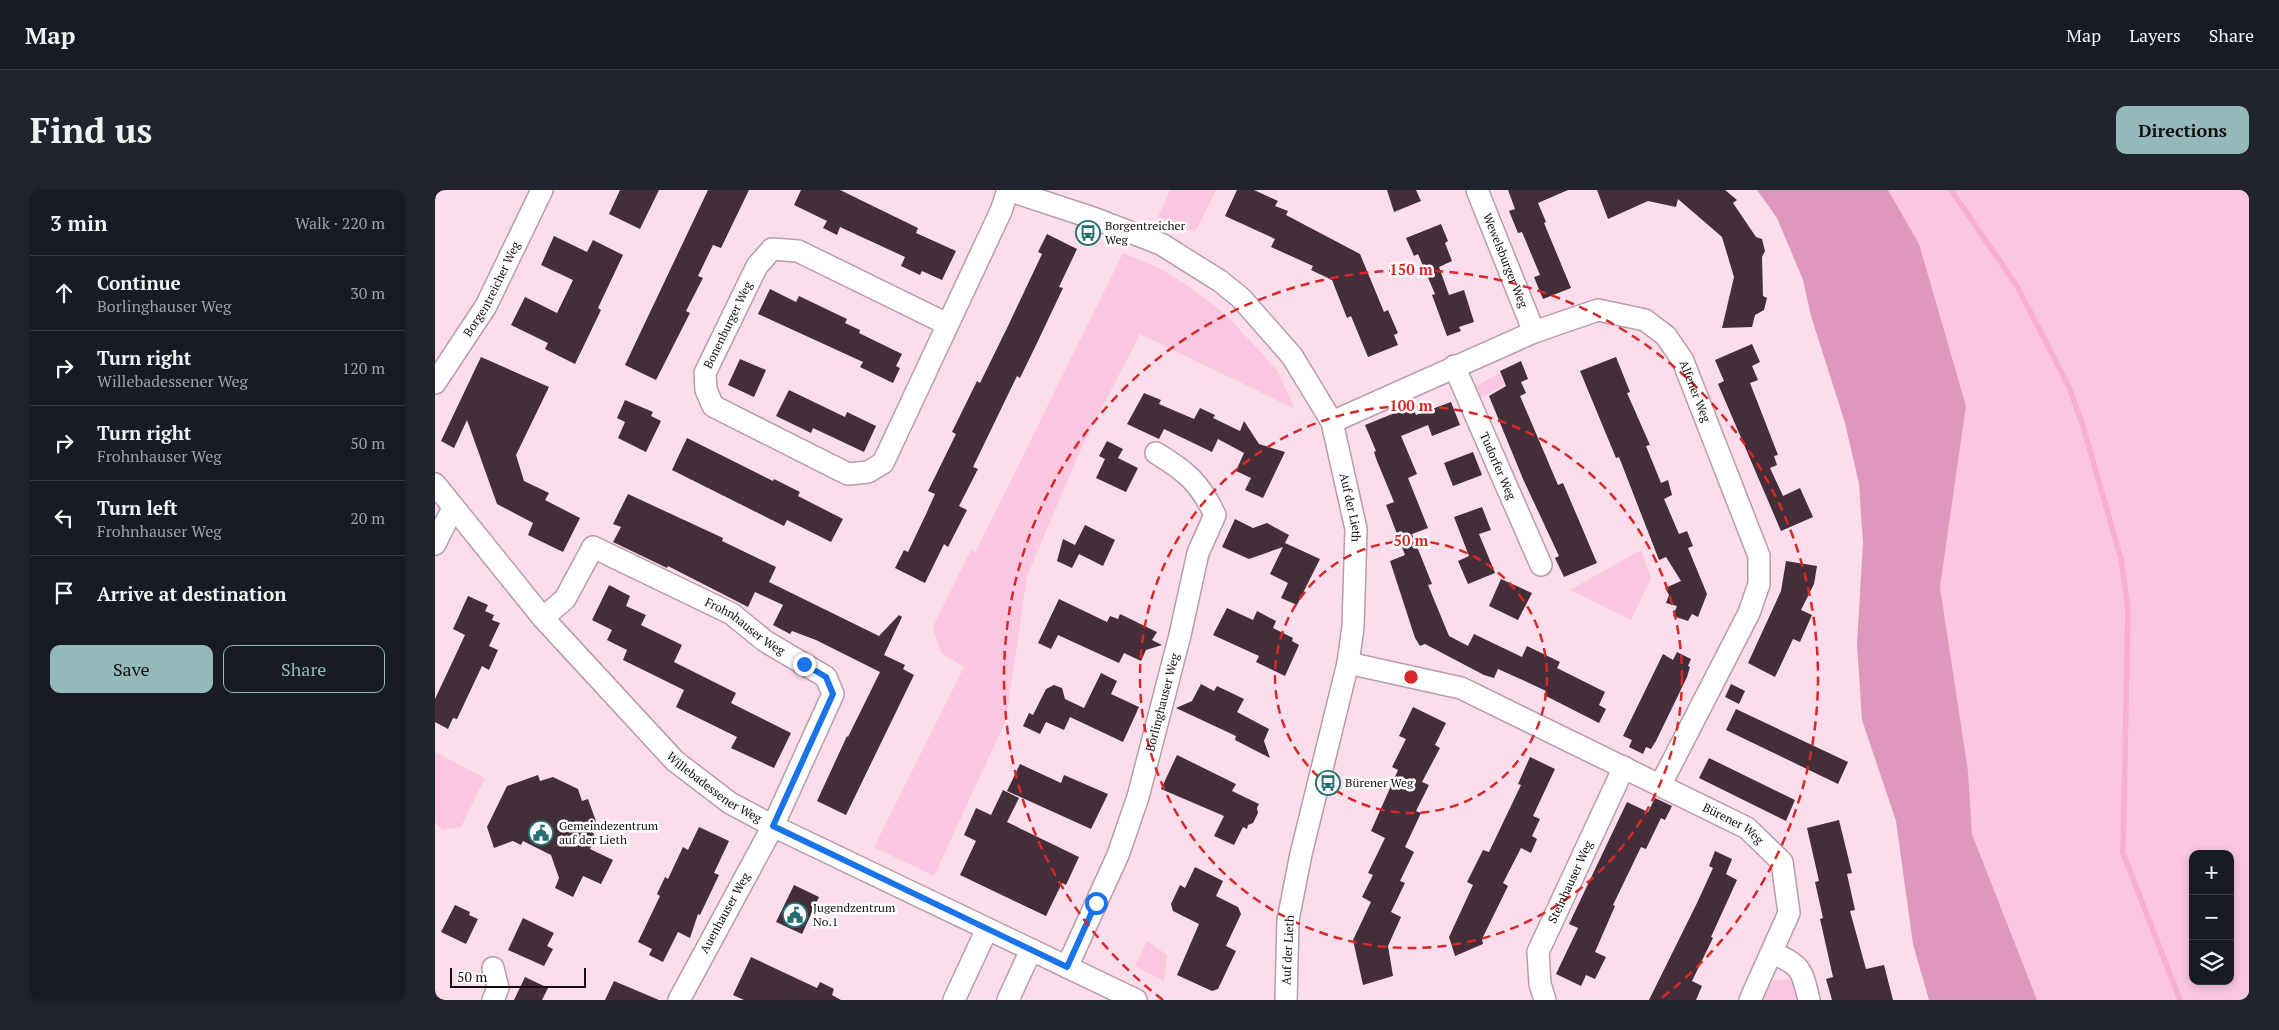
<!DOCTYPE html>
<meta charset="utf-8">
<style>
body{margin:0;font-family:"PT Serif",serif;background:#20242c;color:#f1f3f6}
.controls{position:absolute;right:15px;bottom:15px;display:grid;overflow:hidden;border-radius:10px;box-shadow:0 2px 8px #0003}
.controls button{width:45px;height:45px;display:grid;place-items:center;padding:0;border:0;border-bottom:1px solid #363941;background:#171b24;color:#f1f3f6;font:25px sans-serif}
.scale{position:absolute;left:15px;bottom:12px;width:136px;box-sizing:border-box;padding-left:5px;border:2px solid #150c10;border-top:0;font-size:14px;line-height:18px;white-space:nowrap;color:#150c10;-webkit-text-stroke:4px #fff;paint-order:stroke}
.stop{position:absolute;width:15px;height:15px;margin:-11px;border:4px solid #1a73e8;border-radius:50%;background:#fff}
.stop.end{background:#1a73e8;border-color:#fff;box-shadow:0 1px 5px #0008}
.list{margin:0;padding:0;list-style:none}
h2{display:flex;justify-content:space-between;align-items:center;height:65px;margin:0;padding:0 20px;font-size:21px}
h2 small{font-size:16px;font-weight:400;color:#9ea1a6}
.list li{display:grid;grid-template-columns:32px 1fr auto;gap:15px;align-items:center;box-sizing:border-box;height:75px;padding:0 20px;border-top:1px solid #363941}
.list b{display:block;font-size:19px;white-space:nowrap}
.list p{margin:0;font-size:16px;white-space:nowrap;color:#9ea1a6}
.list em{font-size:16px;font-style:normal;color:#9ea1a6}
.actions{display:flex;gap:10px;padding:15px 20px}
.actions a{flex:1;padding:11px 0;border:1px solid #95b8ba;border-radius:10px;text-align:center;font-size:18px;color:#95b8ba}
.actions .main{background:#95b8ba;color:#111}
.icon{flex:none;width:28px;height:28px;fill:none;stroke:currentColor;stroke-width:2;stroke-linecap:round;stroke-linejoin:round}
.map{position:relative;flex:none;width:1814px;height:810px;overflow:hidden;border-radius:10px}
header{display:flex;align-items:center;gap:30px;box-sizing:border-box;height:70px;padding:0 25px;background:#171b24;border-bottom:1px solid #363941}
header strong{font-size:24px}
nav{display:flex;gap:28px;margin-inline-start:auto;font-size:18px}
.intro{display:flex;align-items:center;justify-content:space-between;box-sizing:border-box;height:120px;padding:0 30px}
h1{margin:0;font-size:35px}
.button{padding:12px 22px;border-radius:10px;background:#95b8ba;color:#111;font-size:18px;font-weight:700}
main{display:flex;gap:30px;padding:0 30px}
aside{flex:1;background:#171b24;border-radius:10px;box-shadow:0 2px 8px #0003}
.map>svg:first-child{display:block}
</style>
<header>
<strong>Map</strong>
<nav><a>Map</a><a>Layers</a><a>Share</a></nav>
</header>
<div class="intro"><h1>Find us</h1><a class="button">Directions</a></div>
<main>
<aside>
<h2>3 min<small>Walk · 220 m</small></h2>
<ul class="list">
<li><svg class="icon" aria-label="ahead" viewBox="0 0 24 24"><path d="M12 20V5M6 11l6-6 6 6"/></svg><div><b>Continue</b><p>Borlinghauser Weg</p></div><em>30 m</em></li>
<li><svg class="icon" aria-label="right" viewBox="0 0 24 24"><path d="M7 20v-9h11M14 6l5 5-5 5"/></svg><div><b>Turn right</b><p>Willebadessener Weg</p></div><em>120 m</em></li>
<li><svg class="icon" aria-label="right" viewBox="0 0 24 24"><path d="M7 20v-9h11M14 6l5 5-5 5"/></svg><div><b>Turn right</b><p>Frohnhauser Weg</p></div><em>50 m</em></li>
<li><svg class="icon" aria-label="left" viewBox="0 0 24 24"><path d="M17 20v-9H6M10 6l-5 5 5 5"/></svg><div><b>Turn left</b><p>Frohnhauser Weg</p></div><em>20 m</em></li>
<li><svg class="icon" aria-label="arrive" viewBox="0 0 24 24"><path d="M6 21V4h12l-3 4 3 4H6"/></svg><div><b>Arrive at destination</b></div></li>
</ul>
<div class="actions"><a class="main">Save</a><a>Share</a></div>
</aside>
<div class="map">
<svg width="1814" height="810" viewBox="0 0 1814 810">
<rect width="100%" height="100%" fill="#fbddec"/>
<!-- green -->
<g fill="#fbc6e0" fill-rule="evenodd">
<path d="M735,0H781L760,42L723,27Z"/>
<path d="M1453,0H1814V810H1602L1537,644L1533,581L1505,397L1531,216ZM1758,664H1795V791H1758Z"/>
<path d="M688,63L726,79L756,98L791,125L842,180L860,219L705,144L645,261L592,386L571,530L499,686L439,657L529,477L506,463L498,437L536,360L540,363Z"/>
<path d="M1064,183L1070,195L1041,210L1036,199Z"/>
<path d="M1206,360L1216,388L1196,430L1135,400Z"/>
<path d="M0,562L50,588L26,637L8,640L0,633Z"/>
<path d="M712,751L732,765L729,791L700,776Z"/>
<path d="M1361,789L1365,810H1328L1338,790Z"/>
</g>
<!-- forest -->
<path fill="#df98bd" d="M1322,0H1453L1484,54L1531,216L1505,397L1533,581L1537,644L1602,810H1494L1478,754L1461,631L1427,530L1422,453L1428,353L1424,294L1410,233L1376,126L1368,90L1342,28Z"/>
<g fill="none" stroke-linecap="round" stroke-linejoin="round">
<!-- stream -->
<path stroke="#f8aed4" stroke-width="5.5" d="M1516,0L1582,96L1634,197L1648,236L1686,369L1693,418L1688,663L1745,810"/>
</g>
<!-- building -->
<g fill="#442e39">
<path d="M185,0H224L205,39L174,24Z"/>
<path d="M273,0H314L286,58L278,55L263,86L268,88L251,121L255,123L221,190L190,175Z"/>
<path d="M366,0H405L483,38L481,43L521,61L507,90L487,81L485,85L466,76L470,67L405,37L402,45L388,38L392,31L359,15Z"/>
<path d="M802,0H819L843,11L840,16L853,21L851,25L925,64L949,122L953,120L963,143L959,145L963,155L933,167L916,126L912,128L897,90L876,80L878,76L836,57L840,49L790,26Z"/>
<path d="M952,0H981L986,11L959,22Z"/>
<path d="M1073,0H1133L1103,13L1111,32L1109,33L1136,98L1108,109L1099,87L1105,85L1087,42L1083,43L1074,21L1080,19Z"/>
<path d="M1162,0H1290L1302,10L1298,13L1321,47L1327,49L1330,61L1327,67L1328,106L1332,108L1329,120L1320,125L1317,137L1287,138L1299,87L1287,47L1272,34L1243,9L1241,17L1213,11L1173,29Z"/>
<path d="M1006,34L1013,51L1010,53L1017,71L1004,77L1014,105L1029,100L1039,132L1024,137L1026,141L1012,146L997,105L1000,104L983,64L979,66L971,48Z"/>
<path d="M612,44L642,59L624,97L628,98L603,151L585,188L582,186L538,277L543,279L524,316L532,320L513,357L509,354L490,393L460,378L469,360L473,362L492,322L500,304L493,301L521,244L517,242L542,191L545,193L573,136L607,64L603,62Z"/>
<path d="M119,46L152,62L158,50L188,65L163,118L166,120L140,174L110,159L113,153L76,135L90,107L122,123L138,90L106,75Z"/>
<path d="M335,99L361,112L364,106L412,129L410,133L425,140L424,143L467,164L461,176L465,178L458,193L425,177L428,172L323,124Z"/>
<path d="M1317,154L1325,172L1317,176L1323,190L1315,193L1343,265L1339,266L1342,275L1335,278L1348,306L1365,298L1378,327L1346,341L1283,194L1289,191L1280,170Z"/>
<path d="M46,167L114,197L81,265L89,291L114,303L110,310L145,328L128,362L93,345L98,333L62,314L32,230L19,258L6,251Z"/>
<path d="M1181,167L1195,202L1192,203L1215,255L1211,256L1226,293L1233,290L1237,305L1229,309L1244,344L1252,341L1258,356L1253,358L1272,404L1263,427L1257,424L1253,431L1238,426L1242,416L1231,413L1234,405L1230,398L1246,391L1231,367L1224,370L1184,267L1181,268L1145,181Z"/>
<path d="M305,169L331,180L319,207L293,195Z"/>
<path d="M1086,171L1093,189L1086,192L1091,203L1085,206L1123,295L1128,293L1162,373L1129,387L1120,368L1124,366L1088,289L1054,206L1071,196L1065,181Z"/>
<path d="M354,200L410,227L412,222L441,236L429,262L378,238L376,243L341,226Z"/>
<path d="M709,203L726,210L724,214L759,229L765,218L780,225L778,228L805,241L809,231L824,254L850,262L828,308L810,300L816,288L801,281L809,263L783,249L777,262L729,239L724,249L692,234Z"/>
<path d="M190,210L218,222L216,226L226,231L211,262L183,248L190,232L182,228Z"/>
<path d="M1016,212L1025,235L997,246L993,235L966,246L982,284L973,288L993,338L977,344L997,394L993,395L1014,446L1033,456L1039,444L1087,467L1092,456L1125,472L1122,478L1170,502L1164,515L1171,519L1164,533L1109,505L1111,501L1092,492L1063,479L1059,488L1049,485L990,454L985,456L980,448L955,371L970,365L951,315L959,312L942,271L939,262L941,261L930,235L977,216L981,225Z"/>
<path d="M252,248L338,291L339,289L365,302L363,306L408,329L396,352L352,330L349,336L237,280Z"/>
<path d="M672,251L688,259L683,268L703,278L691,302L661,288L670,269L664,266Z"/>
<path d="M1038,262L1047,285L1018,296L1009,273Z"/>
<path d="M193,304L288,348L287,351L341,377L334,392L444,446L464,425L467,427L449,465L470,475L468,479L479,485L411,625L382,611L412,546L413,547L445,482L381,450L357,441L355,444L338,435L348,415L320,402L313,417L233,376L232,378L178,352L186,337L178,334Z"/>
<path d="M1047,317L1056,340L1044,344L1060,383L1033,394L1023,371L1034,366L1019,327Z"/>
<path d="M800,329L818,338L832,333L854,345L850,353L885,369L862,415L846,408L853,393L835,384L848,357L814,369L787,357Z"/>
<path d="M650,335L680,350L668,376L644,364L637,378L622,371L628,349L640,355Z"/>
<path d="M1351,371L1382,376L1379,394L1366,420L1377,425L1365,452L1358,449L1340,487L1313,473L1346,401Z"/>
<path d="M1066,389L1097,403L1083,430L1054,416Z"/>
<path d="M174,395L195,406L191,416L211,425L206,435L247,455L239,472L301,503L296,513L356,543L339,578L296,558L302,547L241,517L249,500L188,470L192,460L172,450L177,440L157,430Z"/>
<path d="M33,406L53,415L50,421L59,425L57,430L65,433L54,456L63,460L54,480L47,476L22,529L18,528L13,539L0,532V509L30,445L18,439Z"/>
<path d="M624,409L672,432L675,426L683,429L685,424L722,442L717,450L727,455L711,460L706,471L689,463L684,473L623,445L616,459L603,453Z"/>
<path d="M792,418L818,430L822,421L841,431L838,438L858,448L857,451L864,455L850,486L821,472L824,466L778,445Z"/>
<path d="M1242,462L1256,469L1253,476L1255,477L1252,487L1221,551L1216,559L1211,557L1208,564L1194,557L1197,550L1188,546L1228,464L1238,470Z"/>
<path d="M666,483L682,491L676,504L704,517L688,552L635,527L629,540L611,532L605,544L588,536L594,523L598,525L611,499L619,495L627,498L630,509L649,518Z"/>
<path d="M766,494L779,501L782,496L809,509L802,522L834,539L829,551L835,568L800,550L801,546L741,518L757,511Z"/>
<path d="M1296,494L1310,501L1304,514L1290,507Z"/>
<path d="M978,517L1011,533L1000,555L1005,558L987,592L994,595L981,621L986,623L970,657L979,662L965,691L970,693L956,722L966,727L953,756L958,786L928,795L918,750L936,712L927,707L938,685L933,683L950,648L936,641L963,580L957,577L971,549L964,546Z"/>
<path d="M1301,519L1413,572L1403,594L1291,540Z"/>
<path d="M742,565L801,594L797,601L824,614L822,618L823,623L818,633L813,635L812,639L808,637L799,655L779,646L789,626L726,599Z"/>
<path d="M1095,567L1120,579L1098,626L1105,629L1097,646L1102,649L1096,663L1086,658L1068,693L1073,696L1047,749L1048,754L1020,766L1014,747L1038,695L1032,692L1048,660L1054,662L1086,595L1083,594Z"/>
<path d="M1274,568L1360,610L1351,631L1264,588Z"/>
<path d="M585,574L626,593L629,585L673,604L656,639L572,601Z"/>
<path d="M103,585L105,591L118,587L143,599L147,611L153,609L162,634L156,636L160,648L155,659L178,670L166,694L148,686L138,707L120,698L124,688L116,665L88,651L86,655L78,651L59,658L52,637L72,596Z"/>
<path d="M568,600L584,608L572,632L644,667L631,695L627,693L611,726L525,685L541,651L529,645L541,618L556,625Z"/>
<path d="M1220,608L1237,616L1230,630L1226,628L1211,659L1206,657L1178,715L1180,716L1160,762L1171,767L1160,789L1151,785L1146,796L1121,784L1143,738L1134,734L1192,612L1213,622Z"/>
<path d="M1404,630L1417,683L1412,684L1420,720L1415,721L1431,779L1449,775L1458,810H1397L1391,789L1398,787L1385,729L1388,728L1380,692L1384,691L1372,638Z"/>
<path d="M264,637L294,651L279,683L284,685L265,725L263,724L255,748L243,742L228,772L214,765L217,759L203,752L225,706L222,704L230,687L233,689L248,657L253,660Z"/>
<path d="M1280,661L1297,669L1291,684L1302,690L1276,747L1278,748L1257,791L1267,796L1261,810H1214L1262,713L1278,678L1274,676Z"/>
<path d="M760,677L788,691L781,706L803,717L806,724L791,756L801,761L783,799L777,801L742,785L764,734L738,721L736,714L745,695L750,698Z"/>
<path d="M359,695L384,707L367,744L341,732Z"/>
<path d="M20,715L35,722L34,725L43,729L31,754L6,742Z"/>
<path d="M88,728L119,743L112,756L118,759L109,776L73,760Z"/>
<path d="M316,767L382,798L385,792L399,799L397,805L406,810H309L298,805Z"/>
<path d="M90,787L113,798L107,810H79Z"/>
<path d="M179,791L224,810H170Z"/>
</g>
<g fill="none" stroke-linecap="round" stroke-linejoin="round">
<defs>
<g id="minor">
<path id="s1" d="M573,0L658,28L726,54L785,91L806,108L857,166L897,232L921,339L918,437L913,473L866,664L853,730L851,810"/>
<path id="s2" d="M1042,0L1099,142"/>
<path d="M512,134L363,61L337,59L322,76L270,183L271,200L278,216L413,284L433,282L448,273L566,21L573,0"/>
<path id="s3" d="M1019,176L1106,375"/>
<path id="s4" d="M0,193L51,116L107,0"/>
<path id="s5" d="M897,232L1099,142L1163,120L1210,130L1231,146L1248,171L1324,366V394L1314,423L1226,594"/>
<path id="s6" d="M0,294L108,428L240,571L295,613L338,636L701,810"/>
<path d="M0,354L18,318"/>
<path id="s7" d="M108,428L130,409L158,357L297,424L330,451L391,487L398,504L338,636L244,810"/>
<path id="s8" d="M913,473L1026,498L1312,638L1347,672L1354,723L1315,810"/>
<path d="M1338,763C1367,776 1367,780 1374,810"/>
<path id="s9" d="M632,777L683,665L703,607L745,445L763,363L780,325C765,293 751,281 721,263"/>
<path d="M58,778L63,798L58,810"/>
<path d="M519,810L552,739"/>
<path d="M573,810L596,760"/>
<path id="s10" d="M1110,810L1105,794L1103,762L1189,577"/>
</g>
</defs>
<!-- minor casing -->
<use href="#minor" stroke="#b89caa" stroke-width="24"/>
<!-- minor -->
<use href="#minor" stroke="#fff" stroke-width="21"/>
</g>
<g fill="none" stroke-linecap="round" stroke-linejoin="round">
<!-- route -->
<path stroke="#1a73e8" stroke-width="6" d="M369,474L391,487L398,504L338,636L632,777L661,713"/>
</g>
<!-- distance rings -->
<g fill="none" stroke="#d62828" stroke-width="2.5" stroke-dasharray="9 6">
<circle cx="976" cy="487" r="136"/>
<circle cx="976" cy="487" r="271"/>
<path d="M728 810A407 407 0 1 1 1224 810"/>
</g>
<!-- icons -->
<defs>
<symbol id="bus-ring" viewBox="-11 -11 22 22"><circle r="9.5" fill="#fff" stroke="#246f71" stroke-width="1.5"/><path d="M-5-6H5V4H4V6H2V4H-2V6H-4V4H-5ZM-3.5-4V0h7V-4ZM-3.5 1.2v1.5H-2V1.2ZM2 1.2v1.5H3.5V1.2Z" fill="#246f71"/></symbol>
<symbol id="civic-ring" viewBox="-11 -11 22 22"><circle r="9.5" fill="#fff" stroke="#246f71" stroke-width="1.5"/><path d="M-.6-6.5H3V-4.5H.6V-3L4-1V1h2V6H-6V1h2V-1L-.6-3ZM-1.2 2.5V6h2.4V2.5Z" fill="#246f71"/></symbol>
</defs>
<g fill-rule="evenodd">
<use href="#bus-ring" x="639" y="29" width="28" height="28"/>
<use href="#bus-ring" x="879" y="579" width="28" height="28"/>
<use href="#civic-ring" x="92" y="629" width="28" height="28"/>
<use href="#civic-ring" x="346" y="711" width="28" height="28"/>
</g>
<g text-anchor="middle" stroke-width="5" stroke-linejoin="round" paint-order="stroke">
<!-- poi labels -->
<g font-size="12" fill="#150c10" stroke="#fff" text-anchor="start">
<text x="670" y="40">Borgentreicher<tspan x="670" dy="14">Weg</tspan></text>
<text x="910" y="597">Bürener Weg</text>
<text x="124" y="640">Gemeindezentrum<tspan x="124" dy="14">auf der Lieth</tspan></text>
<text x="378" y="722">Jugendzentrum<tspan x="378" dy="14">No.1</tspan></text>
</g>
<!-- street labels -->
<g font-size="12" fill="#150c10" stroke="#fff">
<text dy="4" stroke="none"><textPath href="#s2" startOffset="76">Wewelsburger Weg</textPath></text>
<text dy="4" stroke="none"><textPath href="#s4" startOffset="110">Borgentreicher Weg</textPath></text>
<text transform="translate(293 135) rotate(-64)" y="4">Bonenburger Weg</text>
<text dy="4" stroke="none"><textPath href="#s5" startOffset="426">Alfener Weg</textPath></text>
<text dy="4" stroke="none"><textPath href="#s3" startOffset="109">Tudorfer Weg</textPath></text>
<text dy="4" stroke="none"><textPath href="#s1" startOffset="501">Auf der Lieth</textPath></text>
<text dy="4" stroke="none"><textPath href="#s7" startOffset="260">Frohnhauser Weg</textPath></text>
<text dy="4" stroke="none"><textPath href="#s9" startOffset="282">Borlinghauser Weg</textPath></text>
<text dy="4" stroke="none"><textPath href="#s6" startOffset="414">Willebadessener Weg</textPath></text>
<text dy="4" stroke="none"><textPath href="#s8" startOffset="420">Bürener Weg</textPath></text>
<text dy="4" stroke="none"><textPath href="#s10" startOffset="126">Steinhauser Weg</textPath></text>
<text transform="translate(290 723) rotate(-61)" y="4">Auenhauser Weg</text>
<text transform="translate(853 760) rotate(-87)" y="4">Auf der Lieth</text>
</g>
</g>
<circle cx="976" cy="487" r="8" fill="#d62828" stroke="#fff" stroke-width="2.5"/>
<g font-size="15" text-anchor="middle" font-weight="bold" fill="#d62828" stroke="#fff" stroke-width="5" stroke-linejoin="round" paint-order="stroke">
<text x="976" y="85">150 m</text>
<text x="976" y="221">100 m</text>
<text x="976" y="356">50 m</text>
</g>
</svg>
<div class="controls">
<button>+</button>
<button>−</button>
<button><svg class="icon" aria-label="layers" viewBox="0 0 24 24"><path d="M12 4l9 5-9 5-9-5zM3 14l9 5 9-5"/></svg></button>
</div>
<div class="scale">50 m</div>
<div class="stop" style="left:661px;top:713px"></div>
<div class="stop end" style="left:369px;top:474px"></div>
</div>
</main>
